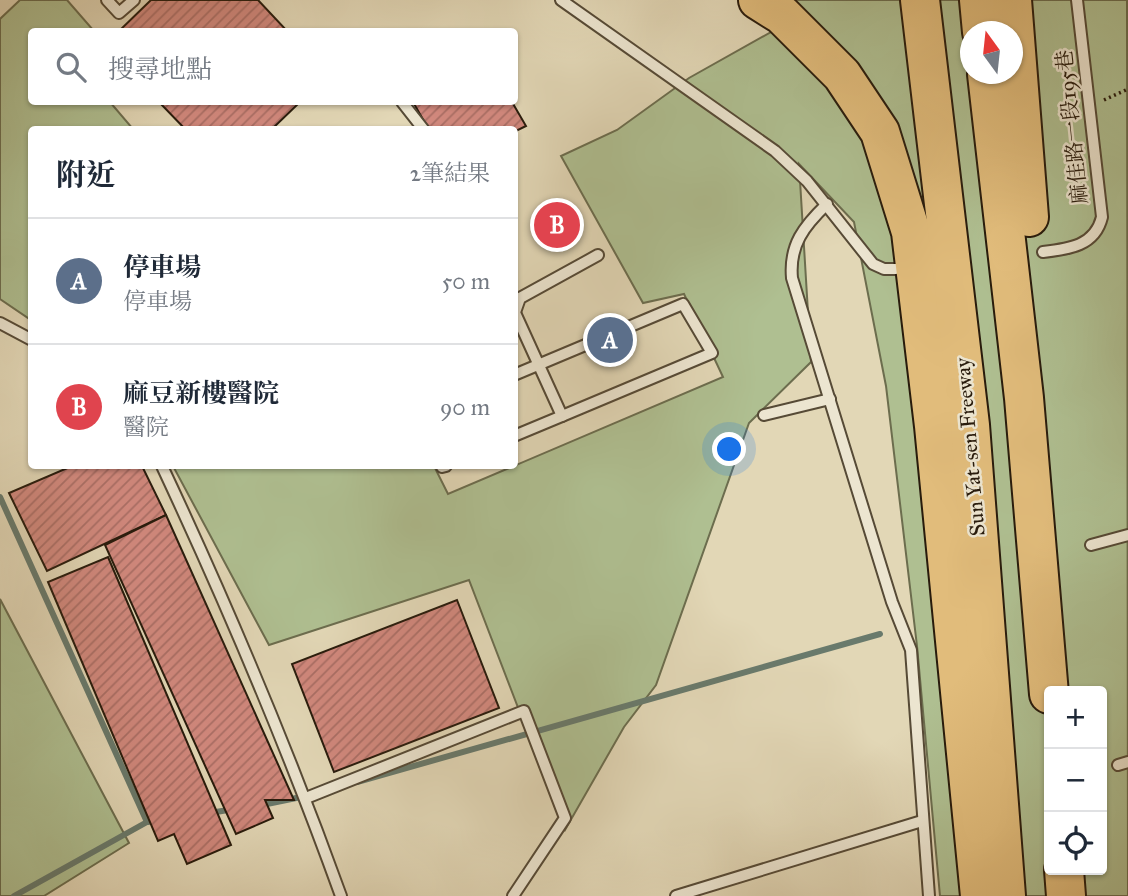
<!DOCTYPE html>
<html lang="zh-TW">
<meta charset="utf-8">
<style>
body{margin:0;font-family:"IM FELL Great Primer","Noto Serif TC",serif;background:#f2f2f3;color:#1f2937}
.controls{position:absolute;right:21px;bottom:21px;display:grid;overflow:hidden;border-radius:7px;box-shadow:0 2px 5px #0004}
.controls button{width:63px;height:63px;display:grid;place-items:center;padding:0;border:0;border-bottom:2px solid #e0e1e3;background:#fff;color:#1f2937;font:35px sans-serif}
.compass{position:absolute;left:960px;top:21px;width:63px;height:63px;border-radius:50%;background:#fff;box-shadow:0 2px 5px #0004;rotate:345deg}
.you{position:absolute;left:730px;top:450px;width:24px;height:24px;margin:-18px;border:5px solid #fff;border-radius:50%;background:#1a73e8;box-shadow:0 0 0 10px #1a73e833}
.badge{display:grid;place-items:center;width:46px;height:46px;border-radius:50%;background:#ea580c;color:#fff;font-size:23px;font-weight:700}
.pin{position:absolute;translate:-50% -50%;border:4px solid #fff;box-shadow:0 2px 7px #0006}
.list{margin:0;padding:0;list-style:none}
h2{display:flex;justify-content:space-between;align-items:center;height:91px;margin:0;padding:0 28px;font-size:30px}
h2 small{font-size:23px;font-weight:400;color:#747a83}
.list li{display:grid;grid-template-columns:46px 1fr auto;gap:21px;align-items:center;box-sizing:border-box;height:126px;padding:0 28px;border-top:2px solid #e0e1e3}
.list b{display:block;font-size:26px;white-space:nowrap}
.list p{margin:0;font-size:23px;white-space:nowrap;color:#747a83}
.list em{font-size:23px;font-style:normal;color:#747a83}
.icon{flex:none;width:38px;height:38px;fill:none;stroke:currentColor;stroke-width:2;stroke-linecap:round;stroke-linejoin:round}
.map{position:relative;flex:none;width:1128px;height:896px;overflow:hidden}
.search{position:absolute;background:#fff;box-shadow:0 2px 5px #0004;left:28px;top:28px;width:490px;height:77px;display:flex;align-items:center;gap:18px;box-sizing:border-box;padding:0 24px;border-radius:7px;color:#747a83;font-size:26px}
.panel{position:absolute;background:#fff;box-shadow:0 2px 5px #0004;left:28px;top:126px;width:490px;height:343px;border-radius:7px}
.map>svg:first-child{display:block}
</style>
<div class="map">
<svg width="1128" height="896" viewBox="0 0 1128 896">
<defs>
<pattern id="building-hatch" width="6" height="6" patternUnits="userSpaceOnUse" patternTransform="scale(1.75)"><rect width="6" height="6" fill="#d1887d"/><path d="M-1 1l2-2M0 6l6-6M5 7l2-2" fill="none" stroke="#aa6e65"/></pattern>
</defs>
<rect width="100%" height="100%" fill="#e2d7b6"/>
<filter id="stains"><feTurbulence type="fractalNoise" baseFrequency=".00286" numOctaves="4"/><feColorMatrix values="0 0 0 0 .2 0 0 0 0 .09 0 0 0 0 .02 0 0 0 .5 -.17"/></filter>
<radialGradient id="worn" r=".72"><stop offset=".6" stop-color="#630" stop-opacity="0"/><stop offset="1" stop-color="#630" stop-opacity=".3"/></radialGradient>
<!-- green -->
<g fill="#afbf91" stroke="#6c6d4e" stroke-width="2" fill-rule="evenodd">
<path d="M20,0H67L94,31L32,32V102H110L133,129L32,130L31,320L0,299V19Z"/>
<path d="M756,0H1127L1128,896H940L917,646L886,386L854,222L799,164L811,362L749,423L656,685L624,727L565,830L469,580L269,645L173,466H434L448,494L723,377L684,294L643,303L561,156L617,130L689,78L787,23ZM970,32H1012V74H970ZM1049,691H1102V870H1049Z"/>
<path d="M0,599L129,843L44,896H0Z"/>
</g>
<g fill="none" stroke-linecap="round" stroke-linejoin="round">
<!-- stream -->
<g stroke="#697a6c" stroke-width="6">
<path d="M0,497L147,822"/>
<path d="M357,782L880,634"/>
<path d="M262,805L306,796"/>
<path d="M210,813L234,809"/>
<path d="M14,896L147,822L158,821"/>
</g>
</g>
<!-- building -->
<g fill="url(#building-hatch)" stroke="#281b0c" stroke-width="2">
<path d="M151,0H258L288,32H118Z"/>
<path d="M159,102H300L271,130H186Z"/>
<path d="M413,102H512L526,126L514,132V130H429Z"/>
<path d="M72,466H142L166,515L47,571L9,493Z"/>
<path d="M166,515L294,800H265L273,818L236,834L105,545Z"/>
<path d="M108,557L231,845L187,864L174,834L158,841L48,582Z"/>
<path d="M457,600L499,708L334,772L292,664Z"/>
</g>
<g fill="none" stroke-linecap="round" stroke-linejoin="round">
<defs>
<g id="lane">
<path d="M107,0L119,13L134,0"/>
<path d="M561,0L775,151L807,181L873,264L884,269H896"/>
<path d="M402,102L424,130"/>
<path d="M827,204C804,226 789,245 792,278L892,602L911,650L929,896"/>
<path d="M1043,252C1069,249 1095,246 1102,217L1077,0"/>
<path d="M514,315L520,298L598,255"/>
<path d="M0,323L32,340"/>
<path d="M514,375L683,304L712,353L562,416"/>
<path d="M764,415L830,399"/>
<path d="M514,436L562,416L516,315"/>
<path d="M162,466C228,607 288,749 341,896"/>
<path d="M442,467L446,466"/>
<path d="M1091,545L1128,535"/>
<path d="M1118,765L1128,762"/>
<path d="M306,798L524,711L565,818L513,896"/>
<path d="M676,896L922,821"/>
</g>
<g id="highway">
<path d="M758,0L782,15L842,75L880,132L911,232L934,426L980,896"/>
<path d="M920,0L970,425L1006,896"/>
<path d="M979,0L982,32"/>
<path d="M1012,0L1029,217"/>
<path d="M987,74L1024,398L1049,694"/>
<path d="M1064,870L1066,896"/>
</g>
</defs>
<!-- lane casing -->
<use href="#lane" stroke="#564a36" stroke-width="14"/>
<!-- highway casing -->
<use href="#highway" stroke="#281b0c" stroke-width="42"/>
<!-- path -->
<path stroke="#281b0c" stroke-width="3.5" stroke-dasharray="2 3.5" stroke-linecap="butt" d="M1104,100L1128,89"/>
<!-- lane -->
<use href="#lane" stroke="#ece5d0" stroke-width="10"/>
<!-- highway -->
<use href="#highway" stroke="#e1bc7b" stroke-width="38"/>
</g>
<g text-anchor="middle" stroke-width="5" stroke-linejoin="round" paint-order="stroke">
<!-- street labels -->
<g font-size="21" fill="#281b0c" stroke="#ece5d0">
<text transform="translate(1072 127) rotate(-96)" y="7">麻佳路一段195巷</text>
<text transform="translate(970 447) rotate(-95)" y="7">Sun Yat-sen Freeway</text>
</g>
</g>
<rect width="100%" height="100%" filter="url(#stains)"/>
<rect width="100%" height="100%" fill="url(#worn)"/>
</svg>
<div class="controls">
<button>+</button>
<button>−</button>
<button><svg class="icon" aria-label="locate" viewBox="0 0 24 24"><circle cx="12" cy="12" r="6"/><path d="M12 2v4M12 18v4M2 12h4M18 12h4"/></svg></button>
</div>
<svg class="compass" viewBox="-18 -18 36 36"><path d="M0-13l5 13h-10z" fill="#e53935"/><path d="M0 13l5-13h-10z" fill="#747a83"/></svg>
<div class="you"></div>
<div class="pin badge" style="left:610px;top:340px;background:#5c6f8a">A</div>
<div class="pin badge" style="left:557px;top:225px;background:#e0444e">B</div>
<div class="search"><svg class="icon" aria-label="search" viewBox="0 0 24 24"><circle cx="10" cy="10" r="6"/><path d="M15 15l6 6"/></svg>搜尋地點</div>
<section class="panel">
<h2>附近<small>2筆結果</small></h2>
<ul class="list">
<li><span class="badge" style="background:#5c6f8a">A</span><div><b>停車場</b><p>停車場</p></div><em>50 m</em></li>
<li><span class="badge" style="background:#e0444e">B</span><div><b>麻豆新樓醫院</b><p>醫院</p></div><em>90 m</em></li>
</ul>
</section>
</div>
